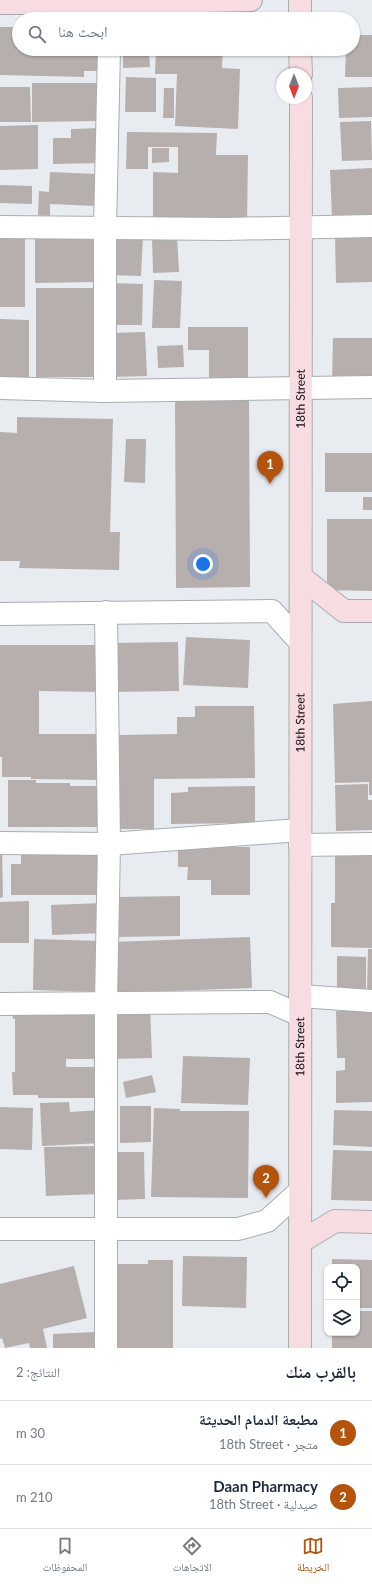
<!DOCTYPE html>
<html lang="ar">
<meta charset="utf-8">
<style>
body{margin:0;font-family:Lato,"Noto Naskh Arabic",sans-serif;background:#f6f6f7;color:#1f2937;direction:rtl}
.controls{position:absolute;right:12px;bottom:12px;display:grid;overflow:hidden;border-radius:8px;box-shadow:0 1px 3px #0004}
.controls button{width:36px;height:36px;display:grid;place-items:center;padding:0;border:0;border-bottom:1px solid #e0e1e3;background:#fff;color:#1f2937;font:20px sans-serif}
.compass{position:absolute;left:276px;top:68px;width:36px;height:36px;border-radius:50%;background:#fff;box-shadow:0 1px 3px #0004;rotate:180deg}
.you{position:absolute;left:203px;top:564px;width:14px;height:14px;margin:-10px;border:3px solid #fff;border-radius:50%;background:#1a73e8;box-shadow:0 0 0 6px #1a73e833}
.badge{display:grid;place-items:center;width:26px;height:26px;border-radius:50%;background:#b45309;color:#fff;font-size:13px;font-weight:700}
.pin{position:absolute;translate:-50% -33px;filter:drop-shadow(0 1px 2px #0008)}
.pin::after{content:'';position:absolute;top:21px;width:14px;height:12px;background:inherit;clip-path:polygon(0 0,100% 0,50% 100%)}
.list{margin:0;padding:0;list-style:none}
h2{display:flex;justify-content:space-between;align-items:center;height:52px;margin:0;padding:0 16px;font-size:17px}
h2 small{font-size:13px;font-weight:400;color:#747a83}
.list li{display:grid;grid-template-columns:26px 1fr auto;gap:12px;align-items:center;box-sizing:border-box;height:64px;padding:0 16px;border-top:1px solid #e0e1e3}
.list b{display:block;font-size:15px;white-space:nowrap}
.list p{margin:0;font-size:13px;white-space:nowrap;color:#747a83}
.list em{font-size:13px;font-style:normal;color:#747a83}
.icon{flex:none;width:22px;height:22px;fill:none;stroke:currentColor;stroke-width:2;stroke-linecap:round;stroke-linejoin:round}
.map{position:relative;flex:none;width:372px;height:1348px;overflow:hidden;direction:ltr}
.search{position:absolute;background:#fff;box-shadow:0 1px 3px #0004;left:12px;right:12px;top:12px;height:44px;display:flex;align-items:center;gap:10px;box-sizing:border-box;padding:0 14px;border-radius:22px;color:#747a83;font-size:15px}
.sheet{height:180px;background:#fff}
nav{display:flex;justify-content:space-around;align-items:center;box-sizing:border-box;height:56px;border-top:1px solid #e0e1e3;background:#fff;font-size:11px;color:#747a83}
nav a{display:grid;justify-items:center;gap:2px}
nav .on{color:#b45309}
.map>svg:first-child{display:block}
</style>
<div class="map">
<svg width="372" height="1348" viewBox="0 0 372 1348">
<rect width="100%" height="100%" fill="#e8ecf1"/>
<!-- building -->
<g fill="#b6afae">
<path d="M0,27H19V49H99V71H84V77L0,75Z"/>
<path d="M353,35H372V77H345L346,49H353Z"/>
<path d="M123,49H149L150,67L123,68Z"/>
<path d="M156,49H223L222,68L240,69L238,129L175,126L177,74H155Z"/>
<path d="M126,77L156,78V112H125Z"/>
<path d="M32,83H98V121L32,122Z"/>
<path d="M0,87H30L31,122H0Z"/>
<path d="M372,87V117L339,118L338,88Z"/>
<path d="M164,88H174V118H163Z"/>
<path d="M371,121L372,160L342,161L340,122Z"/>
<path d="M38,125V169L0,170V126Z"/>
<path d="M101,128L102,163L53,164V138H71V129Z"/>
<path d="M127,132L217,133L216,155H248L247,223H153V172L178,173V147H148V169H126Z"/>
<path d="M152,148H169V162L152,163Z"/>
<path d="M372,168V217L332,218L330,170Z"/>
<path d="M50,172L97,174L96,206L50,204V216L38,215L39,191L49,192Z"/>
<path d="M0,185L32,186V204L0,203Z"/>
<path d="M35,234H97V282L35,283Z"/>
<path d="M110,235L143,236L141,276L108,275Z"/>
<path d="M177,235L179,272L153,273L152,236Z"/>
<path d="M372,235V282L336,283L335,236Z"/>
<rect x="0" y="238" width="25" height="69"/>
<path d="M154,280L182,281L180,328H152Z"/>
<path d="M109,283L143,284L142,325H108Z"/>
<rect x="36" y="288" width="60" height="89"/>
<path d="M0,319L29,320V377H0Z"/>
<path d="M188,327H248V379H209V350H188Z"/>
<path d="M145,332L147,376L112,377L111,333Z"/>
<path d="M333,338H372V383L332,382Z"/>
<path d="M183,345L184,367L158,368L157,346Z"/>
<path d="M175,394H249L250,587L176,588Z"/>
<path d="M17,417L113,419L110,532H120L119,570L19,568L20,561H0V432L17,433Z"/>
<path d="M126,439H146L145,483L124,482Z"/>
<rect x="325" y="453" width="47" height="39"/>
<rect x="363" y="497" width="9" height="13"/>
<path d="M327,519H372V591L327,590Z"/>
<path d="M186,637L250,640L248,688L183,685Z"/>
<path d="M178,642L179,691L111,692L110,643Z"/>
<path d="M0,645H101V692L39,691V734H100V780L31,779V777H2V757H0Z"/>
<path d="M372,701V795H369V782L335,783L333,704Z"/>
<path d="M195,706H254L255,778L154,779V829H120L119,735L177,734V717H195Z"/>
<path d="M8,780H36V783H70V786H102V827H8Z"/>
<path d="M368,784V800H372V830L336,831L335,785Z"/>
<path d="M255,786V823L171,824V793L188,792V787Z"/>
<path d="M178,847H250V895H211V880H187L188,867H178Z"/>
<path d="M0,849H2L3,897L0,898Z"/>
<path d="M21,853H102L103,895H11V864H21Z"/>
<path d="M335,853H372V948L331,947V903H335Z"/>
<path d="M180,896V936L117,937V897Z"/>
<path d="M29,901V943H0V902Z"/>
<path d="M102,903L103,933L52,935L51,905Z"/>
<path d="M250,937L252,988L113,993L111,942Z"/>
<path d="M34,939L100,941L99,992L33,990Z"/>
<path d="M368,949H372V990H367Z"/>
<path d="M337,956L366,957V990H337Z"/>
<path d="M150,1006L152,1058L113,1059L111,1007Z"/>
<path d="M98,1009V1059H66V1067H101V1098H38V1095H13L12,1072H15V1019H13L12,1010Z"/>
<path d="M336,1011H372V1102L336,1103V1071L345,1070V1058H337Z"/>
<path d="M183,1056L250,1058L248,1105L181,1103Z"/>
<path d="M152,1075L156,1092L126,1098L123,1082Z"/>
<path d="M69,1102L70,1112L101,1110L103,1143L42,1146L40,1103Z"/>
<path d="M120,1106H151V1142L120,1143Z"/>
<path d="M0,1107L33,1108L32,1150L0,1149Z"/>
<path d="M154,1108L180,1109V1111H249L248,1198L151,1197Z"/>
<path d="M334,1110L372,1111V1147L333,1145Z"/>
<path d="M97,1146L99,1194L46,1196L44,1147Z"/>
<path d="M333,1150L372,1151V1201L331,1200Z"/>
<path d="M112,1152H144L145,1199L112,1200Z"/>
<path d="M183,1256L247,1257L246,1308L182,1306Z"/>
<path d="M332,1259L372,1260V1308H357V1267H332Z"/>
<path d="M148,1260H173V1348H109V1264H148Z"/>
<path d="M74,1266L87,1318L43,1329L47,1348H30L29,1343L5,1348L2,1338L0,1339V1284Z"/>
<path d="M357,1311H372V1348H332V1333H357Z"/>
<path d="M94,1332L95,1348H53V1334Z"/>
</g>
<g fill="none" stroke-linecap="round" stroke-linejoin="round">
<defs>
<g id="street">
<path d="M109,19L110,3"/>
<path d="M0,227L225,229L372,226"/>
<path d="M0,388L105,391L372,387"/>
<path d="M105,391V229L109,49"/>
<path d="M106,612L109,844L106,1003V1348"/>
<path d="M0,614L272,611L300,642"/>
<path d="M0,843L109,844L300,830"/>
<path d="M300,845L372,844"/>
<path d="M300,996L372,1001"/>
<path d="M0,1004L270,1002L300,1015"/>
<path d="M0,1229H238L267,1221L299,1192"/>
</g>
<g id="secondary">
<path d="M300,0V19"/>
<path d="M0,3H110L251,0"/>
<path d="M300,49L301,74"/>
<path d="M301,577L344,611H372"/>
<path d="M302,1241L335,1221L372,1222"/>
<path id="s1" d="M300,1348L301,98"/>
</g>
</defs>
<!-- street casing -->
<use href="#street" stroke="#a9adb1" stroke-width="24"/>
<!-- secondary casing -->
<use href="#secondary" stroke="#a9adb1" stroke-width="24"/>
<!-- street -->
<use href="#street" stroke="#fff" stroke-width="22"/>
<!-- secondary -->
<use href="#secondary" stroke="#f7dde2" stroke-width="22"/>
</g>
<g text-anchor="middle" stroke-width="3" stroke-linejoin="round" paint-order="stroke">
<!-- street labels -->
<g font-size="12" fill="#0a0b0d" stroke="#fff">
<text dy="4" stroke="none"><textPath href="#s1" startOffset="949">18th Street</textPath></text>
<text dy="4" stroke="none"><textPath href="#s1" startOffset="625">18th Street</textPath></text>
<text dy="4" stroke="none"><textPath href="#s1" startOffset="301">18th Street</textPath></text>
</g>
</g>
</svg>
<div class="controls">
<button><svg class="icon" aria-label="locate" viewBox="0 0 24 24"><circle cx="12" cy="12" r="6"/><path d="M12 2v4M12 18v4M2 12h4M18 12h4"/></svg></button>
<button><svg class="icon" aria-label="layers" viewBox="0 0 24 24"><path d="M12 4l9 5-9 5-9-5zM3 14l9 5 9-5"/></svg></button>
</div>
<svg class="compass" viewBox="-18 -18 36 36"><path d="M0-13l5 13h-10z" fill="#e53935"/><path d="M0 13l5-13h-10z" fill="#747a83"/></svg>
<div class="you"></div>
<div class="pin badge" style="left:270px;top:484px">1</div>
<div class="pin badge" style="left:266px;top:1198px">2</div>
<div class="search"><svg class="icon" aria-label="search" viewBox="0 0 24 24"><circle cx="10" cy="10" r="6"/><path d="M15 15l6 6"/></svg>ابحث هنا</div>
</div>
<section class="sheet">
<h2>بالقرب منك<small>النتائج: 2</small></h2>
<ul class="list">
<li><span class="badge">1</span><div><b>مطبعة الدمام الحديثة</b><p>متجر · 18th Street</p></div><em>30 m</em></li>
<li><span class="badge">2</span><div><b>Daan Pharmacy</b><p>صيدلية · 18th Street</p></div><em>210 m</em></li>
</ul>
</section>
<nav>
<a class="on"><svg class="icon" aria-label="map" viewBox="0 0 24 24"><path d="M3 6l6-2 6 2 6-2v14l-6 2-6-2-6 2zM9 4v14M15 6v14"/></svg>الخريطة</a>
<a><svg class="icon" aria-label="directions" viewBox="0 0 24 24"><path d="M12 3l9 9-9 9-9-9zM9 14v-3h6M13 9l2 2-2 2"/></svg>الاتجاهات</a>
<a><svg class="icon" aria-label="saved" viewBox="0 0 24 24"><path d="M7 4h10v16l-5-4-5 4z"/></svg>المحفوظات</a>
</nav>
